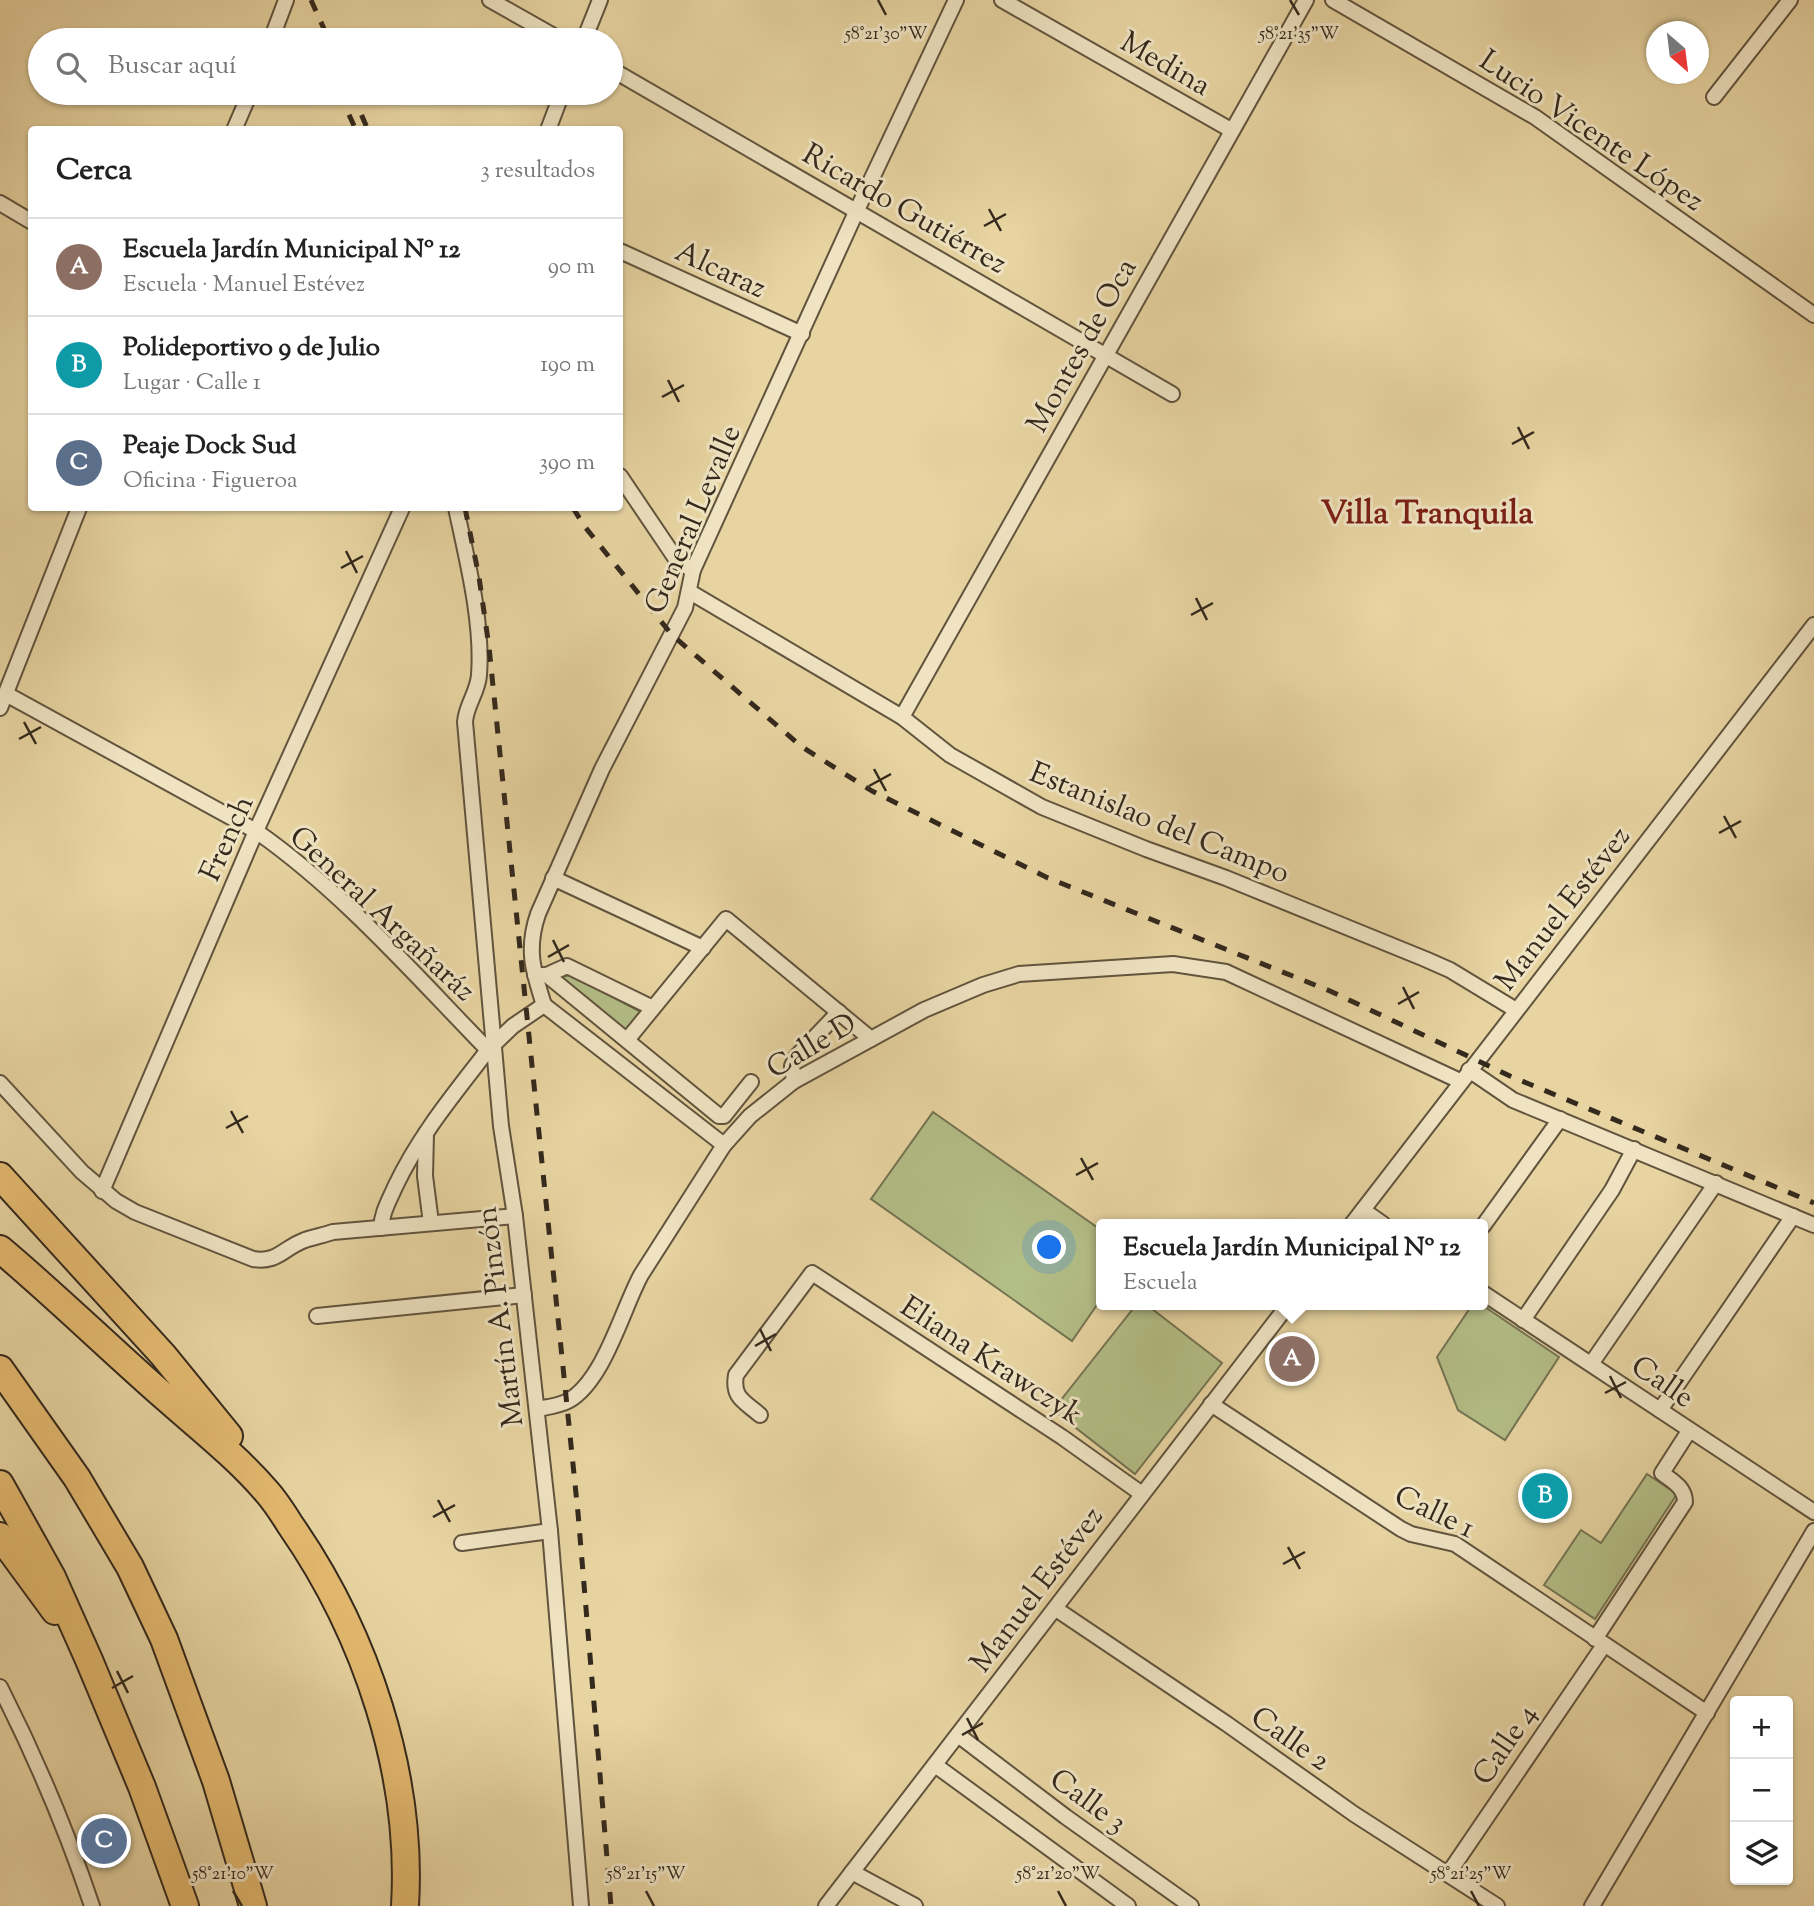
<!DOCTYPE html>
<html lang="es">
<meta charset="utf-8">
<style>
body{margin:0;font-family:"Sorts Mill Goudy",serif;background:#f2f2f2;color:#222}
.controls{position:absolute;right:21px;bottom:21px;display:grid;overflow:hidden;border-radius:7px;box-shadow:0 2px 5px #0004}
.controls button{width:63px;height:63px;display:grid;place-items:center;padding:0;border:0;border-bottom:2px solid #e0e0e0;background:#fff;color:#222;font:35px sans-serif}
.compass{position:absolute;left:1646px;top:21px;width:63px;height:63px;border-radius:50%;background:#fff;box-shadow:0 2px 5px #0004;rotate:152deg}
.you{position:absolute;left:1050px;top:1248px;width:24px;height:24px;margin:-18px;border:5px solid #fff;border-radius:50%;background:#1a73e8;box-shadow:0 0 0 10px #1a73e833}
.badge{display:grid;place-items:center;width:46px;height:46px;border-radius:50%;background:#8f2418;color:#fff;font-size:23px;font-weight:700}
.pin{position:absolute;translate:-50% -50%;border:4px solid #fff;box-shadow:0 2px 7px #0006}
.popup{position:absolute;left:1096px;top:1219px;width:392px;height:91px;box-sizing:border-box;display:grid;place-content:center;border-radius:7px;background:#fff;filter:drop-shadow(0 2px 5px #0005);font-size:23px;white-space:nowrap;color:#767676}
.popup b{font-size:26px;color:#222}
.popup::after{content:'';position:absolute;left:50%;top:100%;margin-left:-14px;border:14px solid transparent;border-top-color:#fff}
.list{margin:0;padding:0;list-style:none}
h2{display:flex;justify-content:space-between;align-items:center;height:91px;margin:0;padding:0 28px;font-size:30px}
h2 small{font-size:23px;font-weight:400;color:#767676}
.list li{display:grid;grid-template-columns:46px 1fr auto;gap:21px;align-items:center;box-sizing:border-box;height:98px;padding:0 28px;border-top:2px solid #e0e0e0}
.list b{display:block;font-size:26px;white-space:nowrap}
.list p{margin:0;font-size:23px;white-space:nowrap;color:#767676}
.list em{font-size:23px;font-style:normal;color:#767676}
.icon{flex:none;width:38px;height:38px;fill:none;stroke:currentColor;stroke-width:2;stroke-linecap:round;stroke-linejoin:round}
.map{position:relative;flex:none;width:1814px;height:1906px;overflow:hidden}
.search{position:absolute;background:#fff;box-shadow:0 2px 5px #0004;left:28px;top:28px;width:595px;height:77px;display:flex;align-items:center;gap:18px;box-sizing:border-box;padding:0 24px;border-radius:38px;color:#767676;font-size:26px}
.panel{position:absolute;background:#fff;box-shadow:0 2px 5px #0004;left:28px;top:126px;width:595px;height:385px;border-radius:7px}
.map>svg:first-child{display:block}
</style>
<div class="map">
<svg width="1814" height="1906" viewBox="0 0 1814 1906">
<rect width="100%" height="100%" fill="#e7d4a1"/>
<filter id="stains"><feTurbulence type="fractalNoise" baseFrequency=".00286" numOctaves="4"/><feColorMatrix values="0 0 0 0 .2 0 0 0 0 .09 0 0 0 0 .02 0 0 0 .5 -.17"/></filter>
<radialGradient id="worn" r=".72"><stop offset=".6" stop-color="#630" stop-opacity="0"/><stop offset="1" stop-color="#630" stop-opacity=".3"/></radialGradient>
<!-- green -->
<g fill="#b3bd86" stroke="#747352" stroke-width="2">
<path d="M571,975L641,1012L625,1032L560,977Z"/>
<path d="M933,1112L1101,1230V1299L1072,1341L871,1199Z"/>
<path d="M1136,1305H1147L1222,1363L1135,1474L1053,1410Z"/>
<path d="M1472,1305H1482L1559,1357L1505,1440L1458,1410L1437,1357Z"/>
<path d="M1647,1474L1677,1494L1595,1619L1544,1585L1581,1530L1601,1543Z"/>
</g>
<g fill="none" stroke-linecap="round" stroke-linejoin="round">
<defs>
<g id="street">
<path d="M490,0L561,40"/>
<path d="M1002,0L1231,130"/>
<path d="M1333,0L1535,117L1814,315"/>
<path d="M271,40L286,0"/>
<path d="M584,40L600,0"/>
<path d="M611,69L1172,394"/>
<path d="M1714,97L1790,0"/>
<path d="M234,130L250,93"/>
<path d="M548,130L562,93"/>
<path d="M0,203L32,222"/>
<path d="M620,251L802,334"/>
<path d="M620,476L678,562L693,570"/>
<path d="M456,508C467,560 483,622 479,675C478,692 466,705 465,722L501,1126L515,1216L550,1531L581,1906"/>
<path d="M690,592L902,717L950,755L1042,807L1146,849L1226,878L1425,959L1450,970L1516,1010"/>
<path d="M6,694L256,831C343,892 414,974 488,1050L513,1026L544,1005"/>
<path d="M0,708L79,508"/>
<path d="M902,717L1306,0"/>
<path d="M553,878L703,948"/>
<path d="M535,975H547L719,1116H724L751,1082"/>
<path d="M547,975L567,966L653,1008"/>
<path d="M544,1005C533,971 526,949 538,914L602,769L685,608L693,570L857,210L956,0"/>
<path d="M544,1005L724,1145"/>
<path d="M627,1040L726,919L871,1039"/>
<path d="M1469,1070L1513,1100L1814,1225"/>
<path d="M794,1081L792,1066L796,1057L839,1012"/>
<path d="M0,1083L82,1172L116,1201L135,1212L253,1259C278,1263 283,1248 305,1240C314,1237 324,1235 333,1232L515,1216"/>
<path d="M426,1133L425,1176L431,1223"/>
<path d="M102,1191L256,831L402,508"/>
<path d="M1363,1210L1383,1224"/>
<path d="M1352,1224L1814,625"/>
<path d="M1483,1226L1560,1119"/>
<path d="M381,1228C382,1212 389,1201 395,1187C419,1136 454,1094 488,1050"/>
<path d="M1483,1293L1814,1512"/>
<path d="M317,1316L524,1295"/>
<path d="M1523,1320L1612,1190L1634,1149"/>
<path d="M1591,1364L1716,1183"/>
<path d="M1211,1404L1401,1529L1411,1534L1455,1544L1707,1713"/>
<path d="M537,1409C547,1407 559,1406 568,1401C604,1381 622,1310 641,1275L724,1145L750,1116L794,1081L924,1010L983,985L1019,974L1173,964L1226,972L1460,1081"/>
<path d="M1660,1410L1793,1216"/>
<path d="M760,1415C744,1401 732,1398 736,1375L812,1273L1062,1437L1142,1494"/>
<path d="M462,1543L550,1531"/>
<path d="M1056,1609L1227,1724L1354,1814L1497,1906"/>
<path d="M1595,1639L1685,1502C1685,1487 1672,1481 1662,1473L1689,1431"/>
<path d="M0,1687C36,1758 67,1831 92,1906"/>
<path d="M958,1735L1066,1817L1191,1906"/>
<path d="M935,1765L1128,1906"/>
<path d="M852,1872L915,1906"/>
<path d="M1448,1874L1604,1645"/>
<path d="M826,1906L1288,1305"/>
<path d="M1592,1906L1814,1531"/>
</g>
<g id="highway">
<path d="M0,1176L163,1355L229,1436"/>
<path d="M0,1249C57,1297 110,1349 166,1398C200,1428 237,1457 267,1492C276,1502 284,1515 291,1526C366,1634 413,1774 405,1906"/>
<path d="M0,1369L77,1478L130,1567L164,1639L216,1781L253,1906"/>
<path d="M0,1484L52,1577L89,1660L142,1787L185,1906"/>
<path d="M0,1536L55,1611"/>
</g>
</defs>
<!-- street casing -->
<use href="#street" stroke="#61543e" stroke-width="18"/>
<!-- highway casing -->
<use href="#highway" stroke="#34291d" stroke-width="30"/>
<!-- street -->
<use href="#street" stroke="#efe3c2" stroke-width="14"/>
<!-- highway -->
<use href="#highway" stroke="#e4ba70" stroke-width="26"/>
<!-- rail -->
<g stroke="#34291d" stroke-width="5" stroke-dasharray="12 12" stroke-linecap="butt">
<path d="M311,0L329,40"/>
<path d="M339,93L356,130"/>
<path d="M352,93L368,130"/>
<path d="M465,508L479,577L489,647L578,1513L611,1906"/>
<path d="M573,508L585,527L672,635L802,747L872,791L1048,878L1330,991L1510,1076L1814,1203"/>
</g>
</g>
<!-- ticks -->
<path fill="none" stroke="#34291d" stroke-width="2.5" d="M878,0L886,15M1290,0L1299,15M989,209L1001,231M984,226L1006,214M668,380L679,402M662,397L684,385M1518,427L1529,449M1512,444L1534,432M346,551L357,573M341,568L363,556M1196,598L1207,620M1191,615L1213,603M24,722L36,744M19,739L41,727M874,769L886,791M869,786L891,774M1724,816L1736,838M1719,833L1741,821M553,940L564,962M548,957L569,945M1403,987L1414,1009M1398,1004L1419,992M231,1111L243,1133M226,1128L248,1116M1081,1158L1093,1180M1076,1175L1098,1163M760,1329L771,1351M755,1346L776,1334M1610,1376L1621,1398M1605,1393L1626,1382M438,1500L450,1522M433,1517L455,1505M1288,1547L1300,1569M1283,1564L1305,1552M117,1671L128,1693M112,1688L133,1676M967,1718L978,1740M962,1735L983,1723M233,1891L242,1906M646,1891L654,1906M1058,1891L1066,1906M1471,1891L1479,1906"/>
<g text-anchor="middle" stroke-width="6" stroke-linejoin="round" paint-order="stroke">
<!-- street labels -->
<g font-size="30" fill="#34291d" stroke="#efe3c2">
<text transform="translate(1166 63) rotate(30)" y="10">Medina</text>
<text transform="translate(1592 130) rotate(34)" y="10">Lucio Vicente López</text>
<text transform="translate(905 208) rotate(30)" y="10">Ricardo Gutiérrez</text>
<text transform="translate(721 269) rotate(25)" y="10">Alcaraz</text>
<text transform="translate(1081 345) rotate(-61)" y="10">Montes de Oca</text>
<text transform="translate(692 519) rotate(-67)" y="10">General Levalle</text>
<text transform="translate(1160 822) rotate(22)" y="10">Estanislao del Campo</text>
<text transform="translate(226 838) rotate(-66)" y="10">French</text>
<text transform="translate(1562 908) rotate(-52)" y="10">Manuel Estévez</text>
<text transform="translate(383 913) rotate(43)" y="10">General Argañaráz</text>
<text transform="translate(811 1045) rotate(-31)" y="10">Calle D</text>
<text transform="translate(499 1317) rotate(-97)" y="10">Martín A. Pinzón</text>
<text transform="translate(992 1360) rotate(33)" y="10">Eliana Krawczyk</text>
<text transform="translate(1663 1381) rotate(34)" y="10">Calle</text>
<text transform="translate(1435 1511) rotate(25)" y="10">Calle 1</text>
<text transform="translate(1036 1589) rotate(-53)" y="10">Manuel Estévez</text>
<text transform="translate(1291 1738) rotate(35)" y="10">Calle 2</text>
<text transform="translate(1504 1744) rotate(-56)" y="10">Calle 4</text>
<text transform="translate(1089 1800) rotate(36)" y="10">Calle 3</text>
</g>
<!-- quarter labels -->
<g font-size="33" font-weight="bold" fill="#7a1f14" stroke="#efe3c2">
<text x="1427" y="523">Villa Tranquila</text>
</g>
</g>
<g font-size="18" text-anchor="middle" fill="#34291d" stroke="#efe3c2" stroke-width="6" stroke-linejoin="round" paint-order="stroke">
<text x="886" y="39">58°21'30"W</text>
<text x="1299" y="39">58°21'35"W</text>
<text x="233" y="1879">58°21'10"W</text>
<text x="646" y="1879">58°21'15"W</text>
<text x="1058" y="1879">58°21'20"W</text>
<text x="1471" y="1879">58°21'25"W</text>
</g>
<rect width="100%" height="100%" filter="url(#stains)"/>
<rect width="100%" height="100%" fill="url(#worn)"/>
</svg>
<div class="controls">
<button>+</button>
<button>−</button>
<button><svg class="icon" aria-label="layers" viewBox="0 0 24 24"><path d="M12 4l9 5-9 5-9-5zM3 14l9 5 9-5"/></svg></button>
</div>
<svg class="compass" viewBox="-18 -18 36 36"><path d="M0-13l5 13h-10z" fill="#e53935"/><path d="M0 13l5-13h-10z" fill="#767676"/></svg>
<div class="you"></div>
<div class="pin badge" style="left:1292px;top:1359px;background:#8d6e63">A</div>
<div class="popup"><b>Escuela Jardín Municipal Nº 12</b>Escuela</div>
<div class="pin badge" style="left:1545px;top:1496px;background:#0f9aa8">B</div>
<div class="pin badge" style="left:104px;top:1841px;background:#5c6f8a">C</div>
<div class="search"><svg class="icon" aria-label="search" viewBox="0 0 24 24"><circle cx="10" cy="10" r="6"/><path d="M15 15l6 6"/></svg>Buscar aquí</div>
<section class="panel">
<h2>Cerca<small>3 resultados</small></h2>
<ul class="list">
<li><span class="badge" style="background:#8d6e63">A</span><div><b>Escuela Jardín Municipal Nº 12</b><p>Escuela · Manuel Estévez</p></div><em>90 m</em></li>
<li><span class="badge" style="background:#0f9aa8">B</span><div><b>Polideportivo 9 de Julio</b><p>Lugar · Calle 1</p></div><em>190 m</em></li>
<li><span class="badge" style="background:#5c6f8a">C</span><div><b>Peaje Dock Sud</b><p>Oficina · Figueroa</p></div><em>390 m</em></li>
</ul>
</section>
</div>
